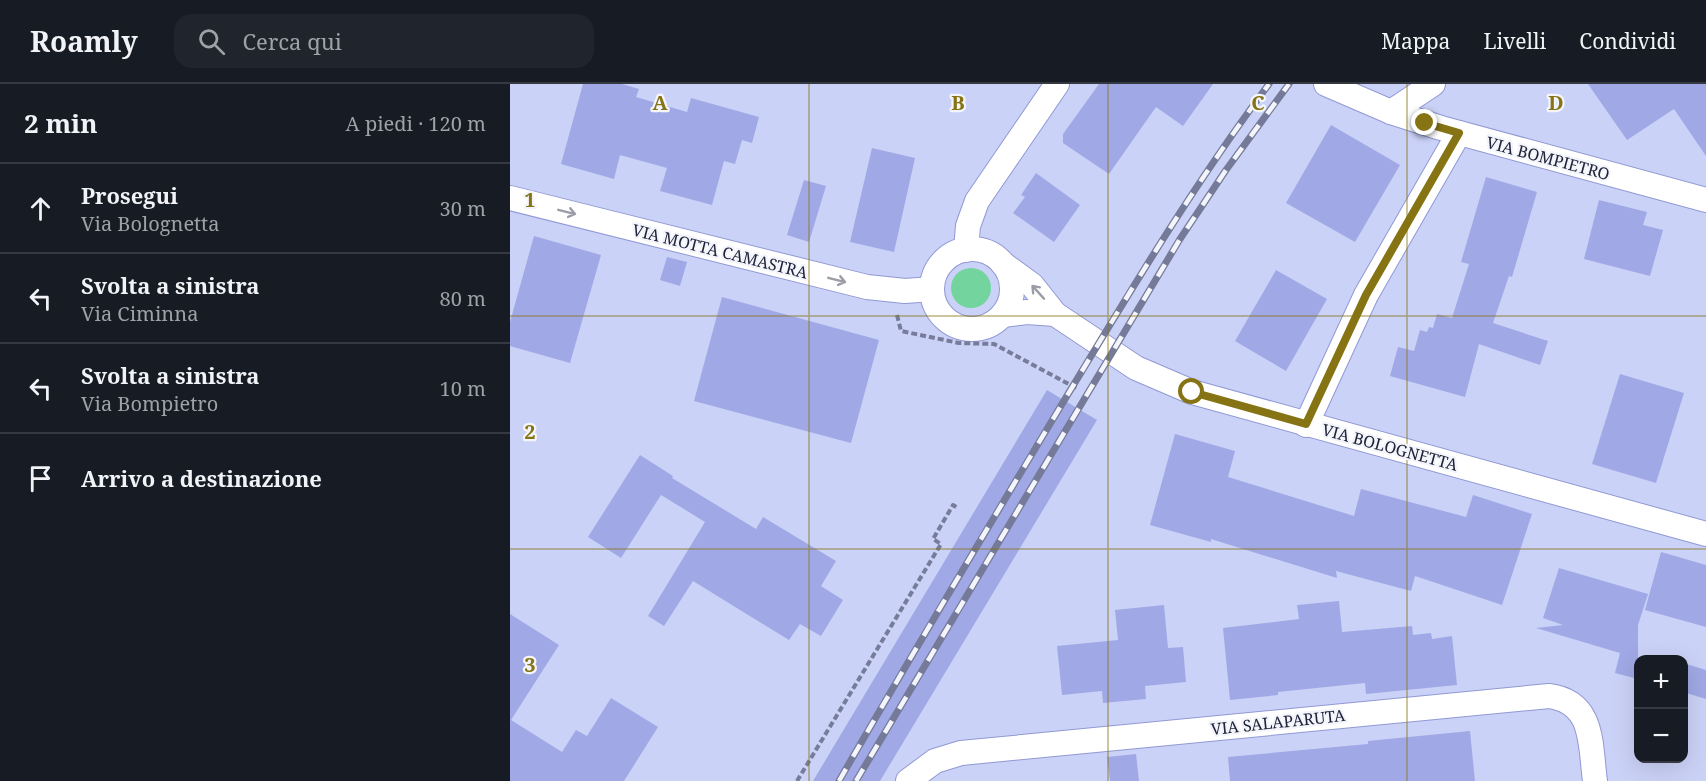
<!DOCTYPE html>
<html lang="it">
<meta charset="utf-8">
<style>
body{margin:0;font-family:"Noto Serif",serif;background:#20242c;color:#f1f3f6}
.controls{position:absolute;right:18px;bottom:18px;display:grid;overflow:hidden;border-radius:12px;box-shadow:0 6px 24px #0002}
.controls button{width:54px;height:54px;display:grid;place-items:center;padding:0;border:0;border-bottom:2px solid #363941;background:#171b24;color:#f1f3f6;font:30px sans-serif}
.stop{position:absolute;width:18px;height:18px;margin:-14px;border:4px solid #857314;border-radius:50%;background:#fff}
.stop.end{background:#857314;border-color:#fff;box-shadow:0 2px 6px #0008}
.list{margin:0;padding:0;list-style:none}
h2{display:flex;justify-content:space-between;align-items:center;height:78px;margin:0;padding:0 24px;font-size:26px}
h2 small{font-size:20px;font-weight:400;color:#9ea1a6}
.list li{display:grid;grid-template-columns:39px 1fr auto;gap:18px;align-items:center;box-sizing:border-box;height:90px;padding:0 24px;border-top:2px solid #363941}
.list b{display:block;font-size:22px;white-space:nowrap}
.list p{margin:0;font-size:20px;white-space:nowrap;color:#9ea1a6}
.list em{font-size:20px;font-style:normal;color:#9ea1a6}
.icon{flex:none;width:33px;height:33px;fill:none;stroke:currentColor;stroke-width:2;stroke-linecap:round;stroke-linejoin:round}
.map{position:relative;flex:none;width:1196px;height:697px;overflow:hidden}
header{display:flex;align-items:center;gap:36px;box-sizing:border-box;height:84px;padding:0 30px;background:#171b24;border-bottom:2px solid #363941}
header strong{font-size:28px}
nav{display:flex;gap:33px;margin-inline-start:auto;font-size:21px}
.search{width:420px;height:54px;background:#20242c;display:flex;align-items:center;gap:15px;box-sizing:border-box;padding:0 21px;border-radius:18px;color:#9ea1a6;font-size:22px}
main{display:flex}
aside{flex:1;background:#171b24}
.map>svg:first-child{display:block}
</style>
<header>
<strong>Roamly</strong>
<div class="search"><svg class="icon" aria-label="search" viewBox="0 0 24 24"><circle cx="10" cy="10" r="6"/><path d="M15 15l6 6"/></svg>Cerca qui</div>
<nav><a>Mappa</a><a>Livelli</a><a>Condividi</a></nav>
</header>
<main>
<aside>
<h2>2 min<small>A piedi · 120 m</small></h2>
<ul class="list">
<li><svg class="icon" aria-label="ahead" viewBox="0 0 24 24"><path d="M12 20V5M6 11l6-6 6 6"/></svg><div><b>Prosegui</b><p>Via Bolognetta</p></div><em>30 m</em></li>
<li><svg class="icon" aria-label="left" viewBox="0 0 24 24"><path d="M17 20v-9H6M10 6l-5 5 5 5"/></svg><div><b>Svolta a sinistra</b><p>Via Ciminna</p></div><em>80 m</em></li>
<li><svg class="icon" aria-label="left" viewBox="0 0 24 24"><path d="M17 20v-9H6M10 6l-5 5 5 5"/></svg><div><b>Svolta a sinistra</b><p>Via Bompietro</p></div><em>10 m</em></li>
<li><svg class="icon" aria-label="arrive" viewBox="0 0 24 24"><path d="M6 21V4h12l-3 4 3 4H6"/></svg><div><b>Arrivo a destinazione</b></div></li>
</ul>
</aside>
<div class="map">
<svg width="1196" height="697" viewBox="0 0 1196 697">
<rect width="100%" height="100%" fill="#cbd2f7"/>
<!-- green -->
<circle fill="#73d49d" cx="461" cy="204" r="20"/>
<!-- building -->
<g fill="#a0a9e5">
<path d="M73,0H112L129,5L126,13L177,28L181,14L249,33L242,59L232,56L225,80L214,77L202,121L150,107L157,84L110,71L104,95L51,80Z"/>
<path d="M589,0H703L673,42L646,23L599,90L553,59V50Z"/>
<path d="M1078,0H1196V72L1164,25L1117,56Z"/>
<path d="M821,41L890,81L845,158L776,119Z"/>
<path d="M362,64L405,74L384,168L340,158Z"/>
<path d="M526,89L570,121L544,158L503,129L515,113L511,111Z"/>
<path d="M976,93L1027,108L1002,193L999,192L983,239L1038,257L1030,281L969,260L955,313L880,292L888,263L904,267L910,246L917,248L919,243L923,244L927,230L942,234L959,180L951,178Z"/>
<path d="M294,96L316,102L299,158L277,151Z"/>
<path d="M1089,116L1137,128L1133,141L1153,146L1140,192L1074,175Z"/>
<path d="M24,152L91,171L60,279L0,262V238Z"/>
<path d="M157,173L177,178L170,202L150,196Z"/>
<path d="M766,186L817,215L776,287L725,257Z"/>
<path d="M212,213L369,256L341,359L184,317Z"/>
<path d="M1110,290L1174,309L1146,399L1082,380Z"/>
<path d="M537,306L587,336L370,697H303Z"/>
<path d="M665,350L725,367L718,393L844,432L851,405L956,433L963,411L1022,430L992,521L905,492L901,507L826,487L827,494L701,455V458L640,441Z"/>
<path d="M130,371L163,392L162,394L246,445L253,433L326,477L311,502L333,516L311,552L290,540L279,556L183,497L154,542L138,532L195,438L151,411L111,474L78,453Z"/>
<path d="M1151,468L1196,481V543L1135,526Z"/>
<path d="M1049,484L1138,510L1128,541V595L1105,589L1110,569L1026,544L1053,541L1033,534Z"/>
<path d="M829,517L832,548L902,542L903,551L921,549L922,555L942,552L947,601L856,610L855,599L768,608V611L720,616L713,544L789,535L787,521Z"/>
<path d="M654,521L658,564L673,563L676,598L635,602L636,615L593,619L592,607L552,611L547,562L608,556L605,526Z"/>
<path d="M0,530L49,561L1,636L52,668L66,646L77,652L101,614L148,643L114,697H0Z"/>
<path d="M1173,579L1196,586V615L1173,608Z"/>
<path d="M960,647L965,697H720L718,673L858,660V657Z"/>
<path d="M626,670L629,697H600L597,673Z"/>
</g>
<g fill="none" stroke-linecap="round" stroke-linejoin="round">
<defs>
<g id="street">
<path d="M816,0L881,28L931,44L1196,116"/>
<path d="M881,28L923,0"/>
<path d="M0,114L357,203L395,207L422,205"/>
<circle cx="462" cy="205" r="40"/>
<path d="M456,166L458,142L467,117L547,0"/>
<path d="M545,230L626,284L682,308L1196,450"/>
<path d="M493,231L517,228L545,230L522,201L493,180"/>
<path d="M796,341L856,211L949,49"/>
<path d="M398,697L425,677L451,669L1039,612C1085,618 1080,662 1085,697"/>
</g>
</defs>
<!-- street casing -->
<use href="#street" stroke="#9099d4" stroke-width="26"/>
<!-- path -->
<g stroke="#777c9a" stroke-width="4" stroke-dasharray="6 3" stroke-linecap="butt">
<path d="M387,231L391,247L449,259L484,260L568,305"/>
<path d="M287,697L431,460L423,455L443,421L448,424"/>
</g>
<!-- street -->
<use href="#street" stroke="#fff" stroke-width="24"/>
<defs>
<g id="rail">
<path d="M329,697C399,575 471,455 543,335C612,221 679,107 759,0"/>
<path d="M346,697L670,155L716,86L779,0"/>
</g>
</defs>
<!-- rail casing -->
<use href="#rail" stroke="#757a98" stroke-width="7"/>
<!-- rail -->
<use href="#rail" stroke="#f3f5fb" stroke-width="4.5" stroke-dasharray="14" stroke-linecap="butt"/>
</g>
<!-- one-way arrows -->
<defs><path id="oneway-shaft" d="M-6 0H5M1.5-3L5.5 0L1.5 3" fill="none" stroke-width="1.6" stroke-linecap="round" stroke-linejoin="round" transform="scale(1.5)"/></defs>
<g stroke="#9b9ca6">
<use href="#oneway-shaft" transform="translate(57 128) rotate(14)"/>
<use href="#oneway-shaft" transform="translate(327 196) rotate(14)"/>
<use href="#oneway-shaft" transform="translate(528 208) rotate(-132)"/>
</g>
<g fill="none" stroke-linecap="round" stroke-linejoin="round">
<!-- route -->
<path stroke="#857314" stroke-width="8" d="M682,308L796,340L856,211L949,49L915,39"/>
</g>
<!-- grid -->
<path fill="none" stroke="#857314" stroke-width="1.5" stroke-opacity="0.55" d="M299,0V697M598,0V697M897,0V697M0,232H1196M0,465H1196"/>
<g text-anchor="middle" stroke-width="4.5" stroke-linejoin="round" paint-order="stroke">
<!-- street labels -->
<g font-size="16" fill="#20233a" stroke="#f3f5fb">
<text transform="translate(1038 74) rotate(15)" y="6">VIA BOMPIETRO</text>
<text transform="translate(210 167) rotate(14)" y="6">VIA MOTTA CAMASTRA</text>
<text transform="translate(880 363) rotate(15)" y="6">VIA BOLOGNETTA</text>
<text transform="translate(768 638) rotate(-6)" y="6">VIA SALAPARUTA</text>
</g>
</g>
<g font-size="20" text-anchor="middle" font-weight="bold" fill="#857314" stroke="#f3f5fb" stroke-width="4.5" stroke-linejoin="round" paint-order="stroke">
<text x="150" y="26">A</text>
<text x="448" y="26">B</text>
<text x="748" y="26">C</text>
<text x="1046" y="26">D</text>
<text x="20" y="123">1</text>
<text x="20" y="355">2</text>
<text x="20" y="588">3</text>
</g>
</svg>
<div class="controls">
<button>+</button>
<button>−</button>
</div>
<div class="stop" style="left:682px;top:308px"></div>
<div class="stop end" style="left:915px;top:39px"></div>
</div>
</main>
